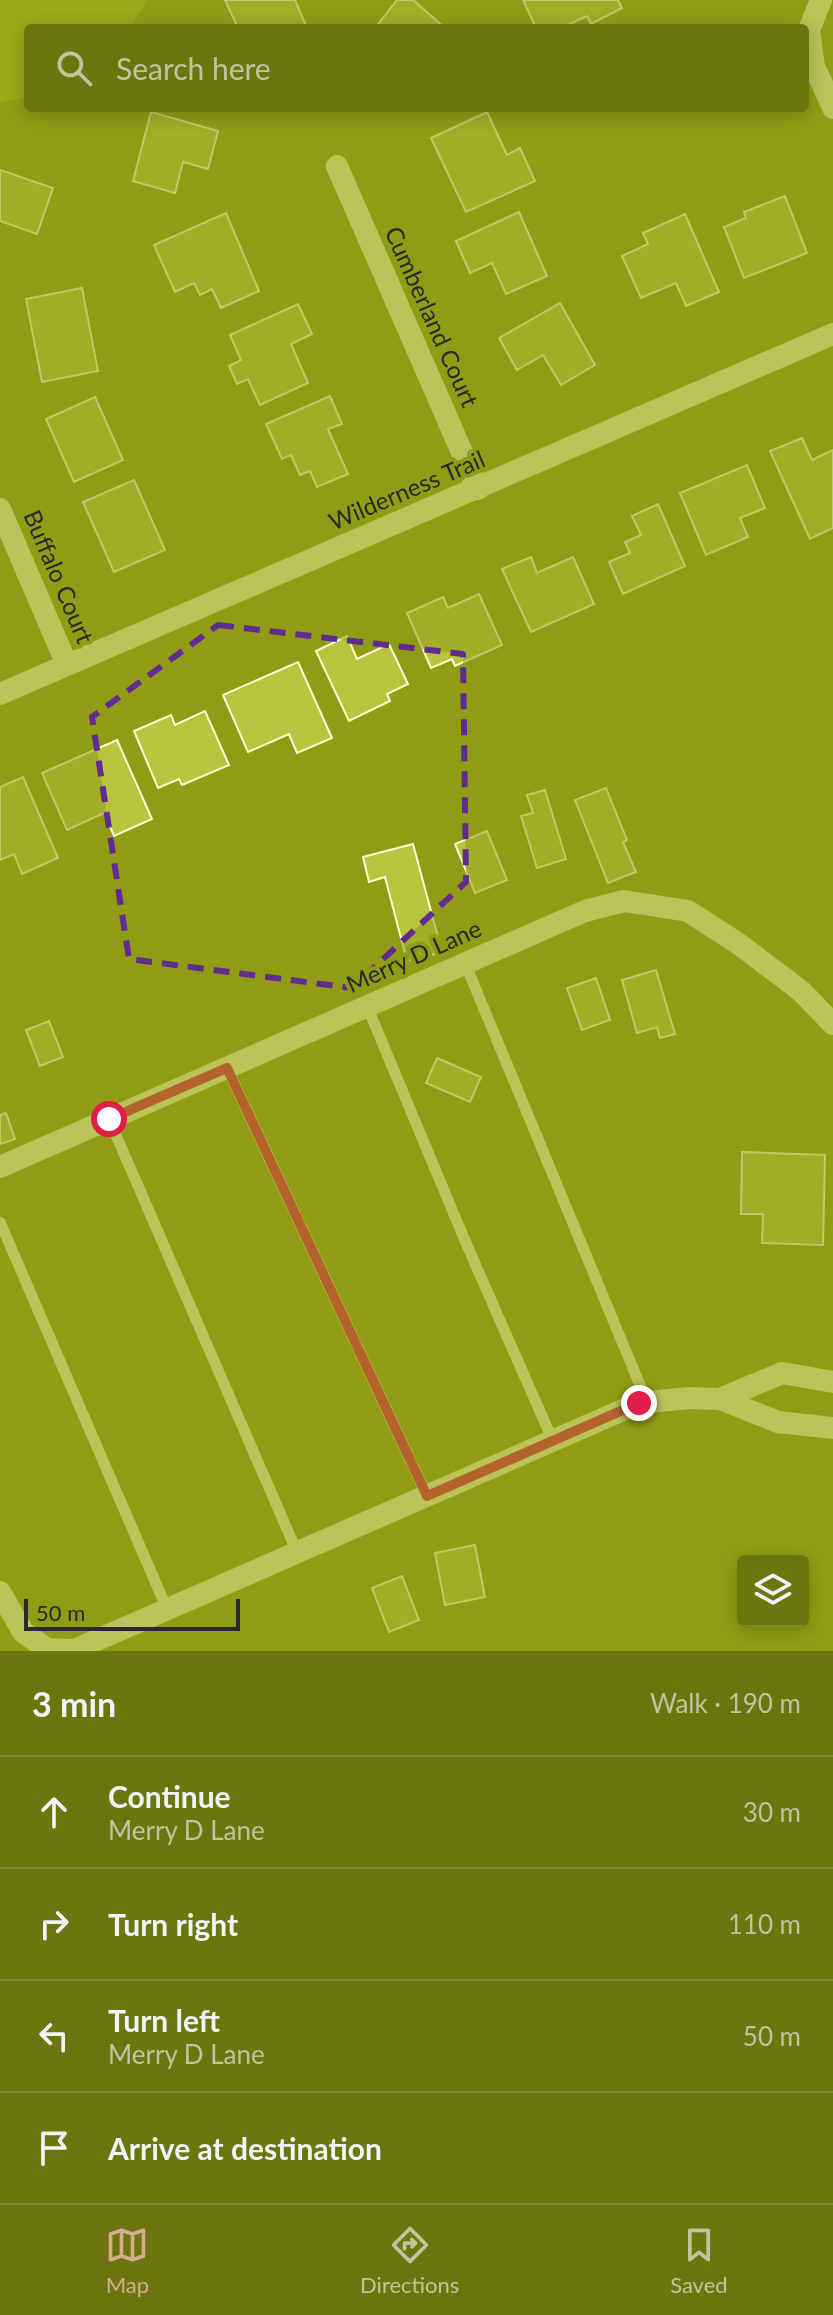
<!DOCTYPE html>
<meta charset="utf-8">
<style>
body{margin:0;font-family:Lato,sans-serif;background:#747e1d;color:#f1f3f6}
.controls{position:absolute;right:24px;bottom:24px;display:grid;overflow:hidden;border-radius:8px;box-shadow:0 4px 20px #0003}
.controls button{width:72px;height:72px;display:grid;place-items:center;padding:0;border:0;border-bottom:2px solid #7f882f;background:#6c760f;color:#f1f3f6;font:40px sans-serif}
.scale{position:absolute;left:24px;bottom:20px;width:216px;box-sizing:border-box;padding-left:8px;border:4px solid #292929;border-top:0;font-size:22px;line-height:28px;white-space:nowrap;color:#292929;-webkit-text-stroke:6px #909d14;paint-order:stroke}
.stop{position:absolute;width:24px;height:24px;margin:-18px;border:6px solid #e11d48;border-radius:50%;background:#fff}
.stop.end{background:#e11d48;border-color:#fff;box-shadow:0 2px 8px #0008}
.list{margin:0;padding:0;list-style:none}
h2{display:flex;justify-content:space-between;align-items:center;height:104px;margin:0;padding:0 32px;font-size:34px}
h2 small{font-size:26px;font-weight:400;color:#bec49e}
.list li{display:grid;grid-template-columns:52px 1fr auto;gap:24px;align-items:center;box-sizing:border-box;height:112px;padding:0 32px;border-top:2px solid #7f882f}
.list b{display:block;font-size:30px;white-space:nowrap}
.list p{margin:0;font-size:26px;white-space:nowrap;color:#bec49e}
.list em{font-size:26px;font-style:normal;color:#bec49e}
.icon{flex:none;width:44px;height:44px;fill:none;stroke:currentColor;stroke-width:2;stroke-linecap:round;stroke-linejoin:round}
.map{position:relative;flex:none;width:833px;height:1651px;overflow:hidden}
.search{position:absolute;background:#6c760f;box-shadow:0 4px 20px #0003;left:24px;right:24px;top:24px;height:88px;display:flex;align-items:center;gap:20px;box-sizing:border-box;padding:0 28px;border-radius:8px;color:#bec49e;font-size:30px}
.sheet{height:552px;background:#6c760f}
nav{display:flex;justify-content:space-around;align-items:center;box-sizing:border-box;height:112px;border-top:2px solid #7f882f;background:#6c760f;font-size:22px;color:#bec49e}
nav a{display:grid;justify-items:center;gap:4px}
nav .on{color:#d6ab8b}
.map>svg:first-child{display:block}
</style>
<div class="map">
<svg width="833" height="1651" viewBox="0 0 833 1651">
<rect width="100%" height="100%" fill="#909d14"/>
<!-- green -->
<path fill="#aab71c" d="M0,0H147L130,28H28V98L0,102Z"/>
<!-- building -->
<g fill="#b8c43d" stroke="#fafdd3" stroke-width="2">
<path d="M225,0H295L307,28H238Z"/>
<path d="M397,0H413L445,28H375Z"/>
<path d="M523,0H618L622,8L591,24L587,16L561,28H536Z"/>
<path d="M151,112L218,131L208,169L183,162L175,193L133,181Z"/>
<path d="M487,112L507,155L520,148L535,181L466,212L431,138Z"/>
<path d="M0,170L53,188L37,234L0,221Z"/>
<path d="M785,196L807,253L744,278L724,227L746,218L744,212Z"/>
<path d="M519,212L547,276L506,294L492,263L470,273L456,241Z"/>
<path d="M226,213L259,291L221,308L212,289L200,295L194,283L175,292L154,245Z"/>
<path d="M685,214L719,292L686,306L676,283L641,298L622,256L648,244L643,233Z"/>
<path d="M82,288L98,371L42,382L26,299Z"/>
<path d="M560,303L595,365L561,385L543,355L517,370L499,338Z"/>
<path d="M298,304L312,334L291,344L308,383L260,405L248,379L237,384L229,366L241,360L230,335Z"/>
<path d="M330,396L342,424L328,429L348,474L317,487L310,471L300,475L291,455L282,459L266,424Z"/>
<path d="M95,397L123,460L74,482L46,419Z"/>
<path d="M802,438L812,460L833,450V528L810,539L770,451Z"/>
<path d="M747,465L765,508L740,518L748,537L706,555L680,493Z"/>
<path d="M134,480L165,550L114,572L83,502Z"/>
<path d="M658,504L685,566L623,594L609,562L630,553L625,542L641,535L632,516Z"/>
<path d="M531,557L537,573L573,557L594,604L531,632L502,569Z"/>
<path d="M479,594L502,645L455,666L452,659L431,668L407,613L443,597L448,608Z"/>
<path d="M347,636L357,659L389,644L408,684L387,694L390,701L349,721L316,651Z"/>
<path d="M298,662L332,738L297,753L289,734L248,752L223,695Z"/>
<path d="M205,711L229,765L182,785L179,779L158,788L134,731L171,715L175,725Z"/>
<path d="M117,740L152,819L114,836L104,813L67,830L42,773Z"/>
<path d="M23,777L58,858L22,874L14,854L0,860V787Z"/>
<path d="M606,788L627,840L623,842L636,872L608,883L575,800Z"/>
<path d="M545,790L566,859L537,868L521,816L533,813L527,795Z"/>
<path d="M487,831L507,880L475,893L455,844Z"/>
<path d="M413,844L442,952L407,961L385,877L369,882L363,857Z"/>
<path d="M656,970L675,1034L660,1038L657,1027L637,1033L622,980Z"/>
<path d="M596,978L610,1020L582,1030L567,988Z"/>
<path d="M49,1021L63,1057L40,1066L26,1030Z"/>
<path d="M437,1058L481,1077L470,1102L426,1083Z"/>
<path d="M6,1113L15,1139L0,1144V1115Z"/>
<path d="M742,1152L825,1155L823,1245L762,1243L763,1214H741Z"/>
<path d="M475,1545L485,1597L445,1605L435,1553Z"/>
<path d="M402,1576L419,1620L389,1632L372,1588Z"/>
</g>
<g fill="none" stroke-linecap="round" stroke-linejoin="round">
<!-- lane -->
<g stroke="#eef4aa" stroke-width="11">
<path d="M465,963L647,1402"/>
<path d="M367,1006L466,1243L553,1441"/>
<path d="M227,1068L427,1496"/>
<path d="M109,1119L297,1552"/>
<path d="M0,1222L167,1609"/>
</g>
<!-- street -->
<g stroke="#eef4aa" stroke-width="22">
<path d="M821,0L809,30L814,66L833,108"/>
<path d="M337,166L478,489"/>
<path d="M0,509L67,665"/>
<path d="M0,694L833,334"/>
<path d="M0,1167L585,911L624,901L688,911L739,944L801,991L833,1024"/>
<path d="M720,1399L782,1373L833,1382"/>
<path d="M0,1592L23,1632L47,1649L74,1650L639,1403L689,1398L720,1399L778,1422L833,1428"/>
</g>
</g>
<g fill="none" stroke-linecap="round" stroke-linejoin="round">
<!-- route -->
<path stroke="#e11d48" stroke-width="10" d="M109,1119L227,1068L427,1496L639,1403"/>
</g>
<!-- marked area -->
<path d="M0 0H833V1651H0ZM218,625L463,654L466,882L352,988L129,959L92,717Z" fill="#909d14" fill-opacity=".55" fill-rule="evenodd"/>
<path fill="none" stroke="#622b92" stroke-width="6" stroke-dasharray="16 10" stroke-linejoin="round" d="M218,625L463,654L466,882L352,988L129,959L92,717Z"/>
<g text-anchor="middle" stroke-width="8" stroke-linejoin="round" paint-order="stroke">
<!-- street labels -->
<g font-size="24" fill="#292929" stroke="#909d14">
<text transform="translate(431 317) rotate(66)" y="8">Cumberland Court</text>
<text transform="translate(407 491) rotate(-23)" y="8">Wilderness Trail</text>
<text transform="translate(58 577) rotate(67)" y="8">Buffalo Court</text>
<text transform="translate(414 957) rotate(-24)" y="8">Merry D Lane</text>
</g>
</g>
</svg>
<div class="controls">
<button><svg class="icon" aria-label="layers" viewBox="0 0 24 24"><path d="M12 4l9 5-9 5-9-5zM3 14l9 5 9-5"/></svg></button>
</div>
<div class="scale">50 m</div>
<div class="stop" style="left:109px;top:1119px"></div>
<div class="stop end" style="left:639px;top:1403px"></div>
<div class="search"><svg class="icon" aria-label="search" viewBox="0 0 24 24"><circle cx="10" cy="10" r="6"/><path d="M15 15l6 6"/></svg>Search here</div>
</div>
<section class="sheet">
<h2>3 min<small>Walk · 190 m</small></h2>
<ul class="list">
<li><svg class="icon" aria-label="ahead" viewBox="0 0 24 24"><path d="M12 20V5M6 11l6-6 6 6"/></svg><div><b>Continue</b><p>Merry D Lane</p></div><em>30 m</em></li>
<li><svg class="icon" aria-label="right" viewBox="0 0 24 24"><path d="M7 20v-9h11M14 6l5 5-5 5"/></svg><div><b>Turn right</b></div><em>110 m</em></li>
<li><svg class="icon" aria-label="left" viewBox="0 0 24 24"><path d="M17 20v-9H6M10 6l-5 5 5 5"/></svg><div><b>Turn left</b><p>Merry D Lane</p></div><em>50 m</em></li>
<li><svg class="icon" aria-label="arrive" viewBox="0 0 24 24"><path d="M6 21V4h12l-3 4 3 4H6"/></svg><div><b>Arrive at destination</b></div></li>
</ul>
</section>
<nav>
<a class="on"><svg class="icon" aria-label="map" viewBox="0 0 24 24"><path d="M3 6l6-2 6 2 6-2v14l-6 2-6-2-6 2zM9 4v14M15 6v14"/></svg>Map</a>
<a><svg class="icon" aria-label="directions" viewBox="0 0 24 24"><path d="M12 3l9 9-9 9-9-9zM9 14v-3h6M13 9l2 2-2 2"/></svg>Directions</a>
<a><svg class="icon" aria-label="saved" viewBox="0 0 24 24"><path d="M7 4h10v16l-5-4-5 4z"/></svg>Saved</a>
</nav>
